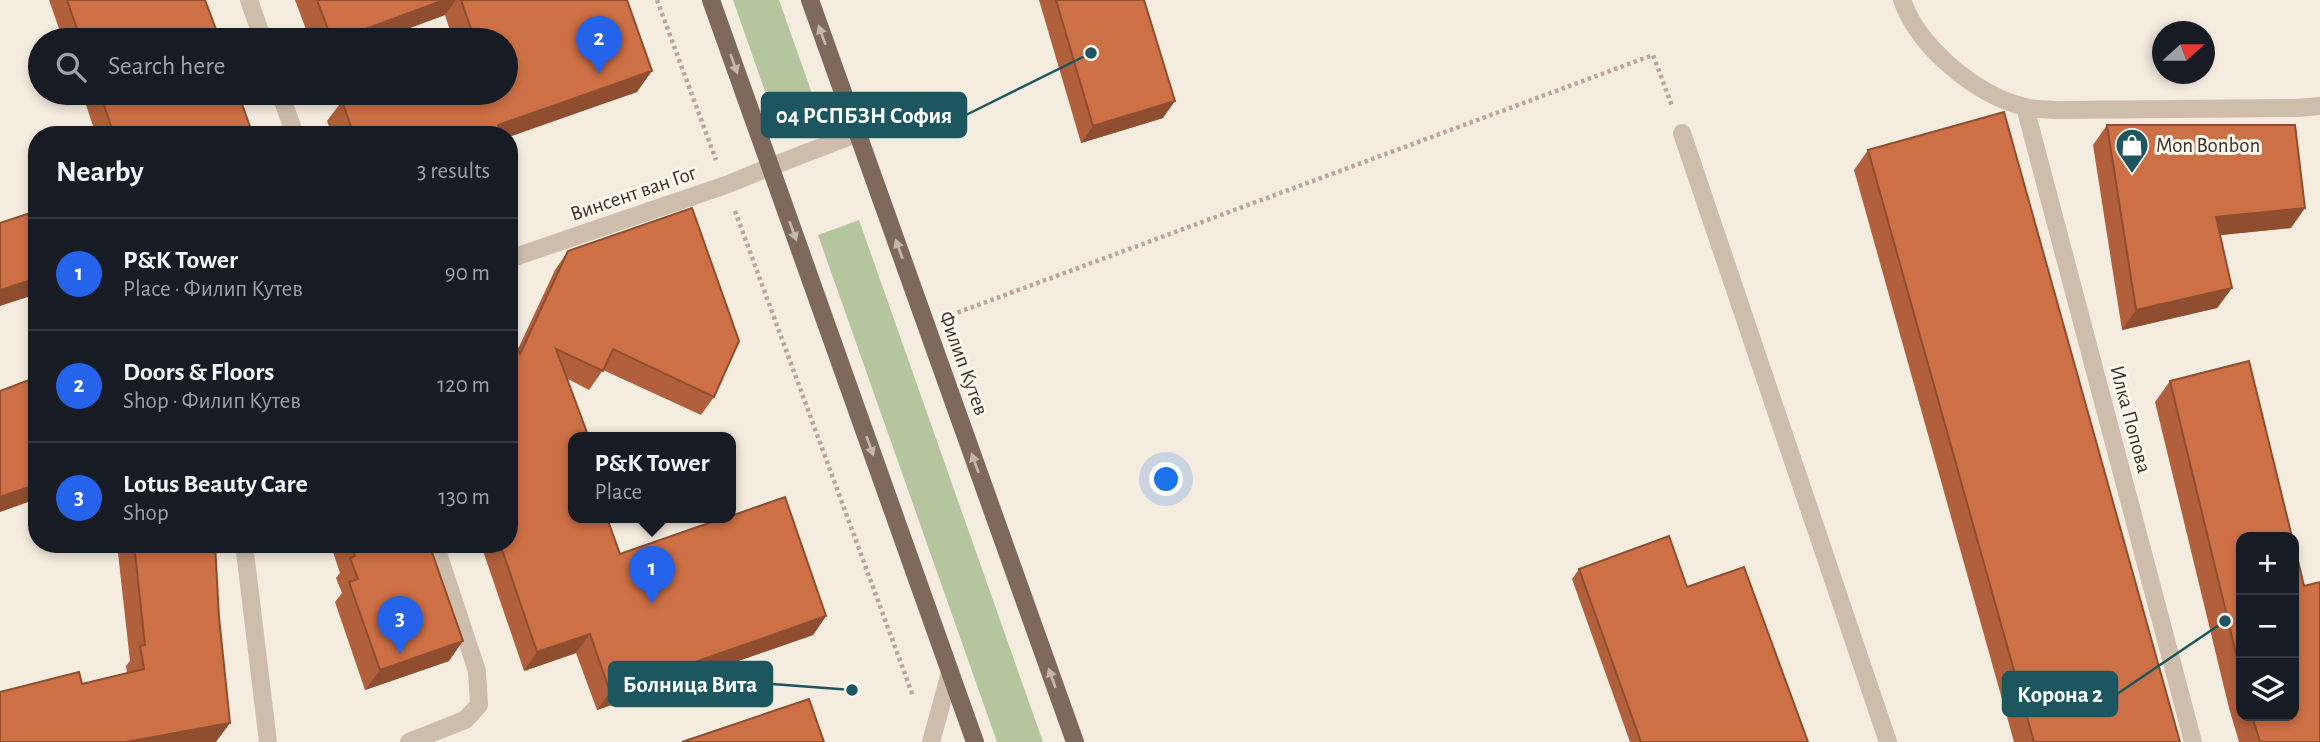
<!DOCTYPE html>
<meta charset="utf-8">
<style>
body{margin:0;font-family:"Alegreya Sans",sans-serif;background:#20242c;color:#f1f3f6}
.controls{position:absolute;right:21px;bottom:21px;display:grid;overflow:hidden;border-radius:14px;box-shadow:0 4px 10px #0003}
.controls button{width:63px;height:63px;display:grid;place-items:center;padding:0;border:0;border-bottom:2px solid #363941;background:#171b24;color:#f1f3f6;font:35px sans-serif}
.compass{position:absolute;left:2152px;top:21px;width:63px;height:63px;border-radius:50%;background:#171b24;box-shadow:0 4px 10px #0003;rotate:69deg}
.you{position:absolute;left:1167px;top:480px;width:24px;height:24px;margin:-18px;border:5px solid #fff;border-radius:50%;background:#1a73e8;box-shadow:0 0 0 10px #1a73e833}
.badge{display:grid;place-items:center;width:46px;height:46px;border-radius:50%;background:#2563eb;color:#fff;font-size:23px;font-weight:700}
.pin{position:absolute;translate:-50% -58px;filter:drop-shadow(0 2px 4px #0008)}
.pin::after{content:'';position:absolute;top:37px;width:24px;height:21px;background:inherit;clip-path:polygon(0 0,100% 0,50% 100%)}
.popup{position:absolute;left:568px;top:432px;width:168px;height:91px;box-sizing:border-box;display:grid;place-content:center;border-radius:14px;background:#171b24;filter:drop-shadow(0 2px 5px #0005);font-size:23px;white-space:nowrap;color:#9ea1a6}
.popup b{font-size:26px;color:#f1f3f6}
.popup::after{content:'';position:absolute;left:50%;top:100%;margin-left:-14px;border:14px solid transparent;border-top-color:#171b24}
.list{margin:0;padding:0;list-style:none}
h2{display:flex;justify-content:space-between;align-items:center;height:91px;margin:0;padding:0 28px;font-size:30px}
h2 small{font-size:23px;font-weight:400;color:#9ea1a6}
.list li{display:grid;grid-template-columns:46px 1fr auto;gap:21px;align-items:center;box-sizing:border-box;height:112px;padding:0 28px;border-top:2px solid #363941}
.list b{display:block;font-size:26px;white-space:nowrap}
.list p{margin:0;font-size:23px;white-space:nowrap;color:#9ea1a6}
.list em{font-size:23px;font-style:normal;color:#9ea1a6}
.icon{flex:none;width:38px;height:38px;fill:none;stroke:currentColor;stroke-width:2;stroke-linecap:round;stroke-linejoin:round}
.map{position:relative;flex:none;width:2320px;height:742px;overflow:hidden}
.search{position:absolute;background:#171b24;box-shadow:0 4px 10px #0003;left:28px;top:28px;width:490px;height:77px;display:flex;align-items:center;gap:18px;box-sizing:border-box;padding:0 24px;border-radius:38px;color:#9ea1a6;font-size:26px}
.panel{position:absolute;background:#171b24;box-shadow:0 4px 10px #0003;left:28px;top:126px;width:490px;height:427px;border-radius:28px}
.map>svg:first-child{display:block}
</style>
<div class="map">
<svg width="2320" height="742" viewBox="0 0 2320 742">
<rect width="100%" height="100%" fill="#f5ece0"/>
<!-- green -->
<g fill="#b5c59e">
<path d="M733,0H779L815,102L774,117Z"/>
<path d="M859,220L1043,742H997L818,235Z"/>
</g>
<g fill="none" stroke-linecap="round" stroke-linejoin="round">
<!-- path -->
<g stroke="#baa794" stroke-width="4.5" stroke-dasharray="3.5 3.5" stroke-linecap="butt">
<path d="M657,0L716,160"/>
<path d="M735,211L913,696"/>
<path d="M951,315L1653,55L1672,106"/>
</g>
<!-- service -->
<g stroke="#cebdaa" stroke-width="18">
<path d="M770,167L858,133"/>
<path d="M244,544L268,742"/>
<path d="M931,742L950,673"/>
</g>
<!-- minor -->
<g stroke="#cebdaa" stroke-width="18">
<path d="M249,0L263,40"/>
<path d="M1902,0C1919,48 1976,95 2025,107C2035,110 2047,109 2057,110L2297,108L2320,106"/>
<path d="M280,93L295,135"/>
<path d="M2025,107L2193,742"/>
<path d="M1682,133L1888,742"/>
<path d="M509,259L726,185L770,167"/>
<path d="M409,742L465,720L479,705L477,671L435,544"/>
</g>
<!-- primary -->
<g stroke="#7e695a" stroke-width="18">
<path d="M711,0L975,742"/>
<path d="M810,0L1075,742"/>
</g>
</g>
<!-- wall -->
<g fill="#b1603b">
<path d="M49,0H205L220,40H63Z"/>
<path d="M295,0H627L637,92L509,135H332L327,121L342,101L506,93V40H453L445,15L377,40H310Z"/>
<path d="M1039,0H1144L1163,118L1081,143Z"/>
<path d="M82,93H238L253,135H96Z"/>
<path d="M2107,125L2291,228L2220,235L2232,288L2217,308L2122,330L2093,145Z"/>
<path d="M1868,150L2180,742H2014L1854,170Z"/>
<path d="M568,251L714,397L701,415L603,370L589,390L568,379L573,438L620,554L826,616L813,635L597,710L576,653L524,671L481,545V544H509L518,349L555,270Z"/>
<path d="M2170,381L2241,537V716H2294L2304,586L2320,742H2239L2229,708L2155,402Z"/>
<path d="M117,544H215L219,617L230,723L82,684L127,673L126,666L130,661Z"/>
<path d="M337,544H429L449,661L365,690L335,602L342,593L336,578L340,573L333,552Z"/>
<path d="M1579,569L1687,587L1808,742H1630L1572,579Z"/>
</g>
<!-- shaded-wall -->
<g fill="#904e30">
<path d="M444,0H456L445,15L377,40H336Z"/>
<path d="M652,71L637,92L509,137V135H492L498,125Z"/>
<path d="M1175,101L1163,118L1081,143L1093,126Z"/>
<path d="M2305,208L2291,228L2202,237L2216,217Z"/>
<path d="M37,278V294L0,306V290Z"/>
<path d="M2232,288L2217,308L2122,330L2136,310Z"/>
<path d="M37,484V499L0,512V497Z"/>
<path d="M826,616L813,635L597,710L610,692Z"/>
<path d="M590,634L576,653L524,671L537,652Z"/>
<path d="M463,641L449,661L365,690L380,670Z"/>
<path d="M230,723L216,742H126Z"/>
</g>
<!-- building -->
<g fill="#ce7045" stroke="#904e30" stroke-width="2">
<path d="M67,0H205L220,40H81Z"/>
<path d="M317,0H444L336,40H332Z"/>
<path d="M461,0H627L652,71L498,125L502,135H354L342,101L364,93H506V40H475Z"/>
<path d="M1056,0H1144L1175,101L1093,126Z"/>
<path d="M100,93H238L253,135H114Z"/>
<path d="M2004,112L2180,742H2034L1868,150Z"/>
<path d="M2107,125H2295L2305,208L2216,217L2232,288L2136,310Z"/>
<path d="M692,208L739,341L714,397L613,349L603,371L556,349L589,438H573V518H607L620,554L723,518H731V516L785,497L826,616L610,692L590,634L537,652L500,544H509V327L520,354L568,251Z"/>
<path d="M33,212L37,223V278L0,290V223Z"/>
<path d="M2249,361L2292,537H2241V674L2170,381Z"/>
<path d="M37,377V484L0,497V391Z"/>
<path d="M1669,536L1687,587L1744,567L1808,742H1641L1579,569Z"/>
<path d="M134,544H215L219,617L230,723L126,742H0V692L79,672L82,684L144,669L140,646L145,645Z"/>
<path d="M351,544H429L463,641L380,670L349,582L358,579L350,558L355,556Z"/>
<path d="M2294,544L2304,586L2320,582V742H2260L2252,716H2294Z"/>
<path d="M809,699L824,742H682Z"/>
</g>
<!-- one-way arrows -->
<defs><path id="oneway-solid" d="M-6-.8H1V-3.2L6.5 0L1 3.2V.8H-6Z" transform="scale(1.75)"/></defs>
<g fill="#c3b7ab">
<use href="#oneway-solid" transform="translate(822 35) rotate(-110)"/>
<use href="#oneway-solid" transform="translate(734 64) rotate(70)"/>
<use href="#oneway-solid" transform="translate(793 231) rotate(70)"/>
<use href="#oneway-solid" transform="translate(899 249) rotate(-110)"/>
<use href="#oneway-solid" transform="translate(870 446) rotate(70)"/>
<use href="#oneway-solid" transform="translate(975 463) rotate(-110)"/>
<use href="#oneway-solid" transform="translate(1052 678) rotate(-110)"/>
</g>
<!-- icons -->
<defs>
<symbol id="shop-pin" viewBox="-11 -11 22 30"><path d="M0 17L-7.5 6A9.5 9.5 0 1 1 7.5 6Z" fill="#1c5760" stroke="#fcf6ed"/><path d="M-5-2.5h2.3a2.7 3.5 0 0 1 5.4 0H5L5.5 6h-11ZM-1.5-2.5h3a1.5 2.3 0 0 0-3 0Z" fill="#fff"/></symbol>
</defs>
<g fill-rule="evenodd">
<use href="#shop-pin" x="2113" y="126" width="38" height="52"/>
</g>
<g text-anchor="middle" stroke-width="6" stroke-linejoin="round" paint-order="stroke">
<!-- poi labels -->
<g font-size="21" fill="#3b312a" stroke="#fcf6ed" text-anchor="start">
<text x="2156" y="152">Mon Bonbon</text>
</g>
<!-- street labels -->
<g font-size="21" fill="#3b312a" stroke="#fcf6ed">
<text transform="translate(633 193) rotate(-19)" y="7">Винсент ван Гог</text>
<text transform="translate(964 363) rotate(70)" y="7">Филип Кутев</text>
<text transform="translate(2131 419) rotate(75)" y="7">Илка Попова</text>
</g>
</g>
<!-- callouts -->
<path fill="none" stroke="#1c5760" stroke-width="2.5" d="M1091 53L966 115M852 690L772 684M2225 621L2117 694"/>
<g fill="#1c5760" stroke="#fcf6ed" stroke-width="2.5">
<circle cx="1091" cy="53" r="7"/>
<circle cx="852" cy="690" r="7"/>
<circle cx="2225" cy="621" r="7"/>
</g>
<g fill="#1c5760" stroke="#1c5760" stroke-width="2.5">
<rect x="762" y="93" width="204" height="44" rx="7"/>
<rect x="609" y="662" width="163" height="44" rx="7"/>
<rect x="2003" y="672" width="114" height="44" rx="7"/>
</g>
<g font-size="23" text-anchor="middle" font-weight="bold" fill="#fff">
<text x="864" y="123">04 РСПБЗН София</text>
<text x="690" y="692">Болница Вита</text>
<text x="2060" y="702">Корона 2</text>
</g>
</svg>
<div class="controls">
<button>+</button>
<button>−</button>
<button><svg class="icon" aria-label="layers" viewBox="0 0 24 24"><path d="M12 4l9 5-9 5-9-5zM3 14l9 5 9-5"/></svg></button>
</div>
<svg class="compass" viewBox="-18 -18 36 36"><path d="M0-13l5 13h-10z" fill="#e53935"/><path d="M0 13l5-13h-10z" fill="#9ea1a6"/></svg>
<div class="you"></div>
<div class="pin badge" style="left:652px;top:604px">1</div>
<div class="popup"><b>P&amp;K Tower</b>Place</div>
<div class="pin badge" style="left:599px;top:74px">2</div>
<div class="pin badge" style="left:400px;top:654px">3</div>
<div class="search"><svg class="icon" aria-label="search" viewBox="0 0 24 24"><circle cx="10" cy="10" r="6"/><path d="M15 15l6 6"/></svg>Search here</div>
<section class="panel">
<h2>Nearby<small>3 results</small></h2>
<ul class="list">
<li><span class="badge">1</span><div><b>P&amp;K Tower</b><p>Place · Филип Кутев</p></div><em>90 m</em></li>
<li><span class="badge">2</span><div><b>Doors &amp; Floors</b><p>Shop · Филип Кутев</p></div><em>120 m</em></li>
<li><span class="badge">3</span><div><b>Lotus Beauty Care</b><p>Shop</p></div><em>130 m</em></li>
</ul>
</section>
</div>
